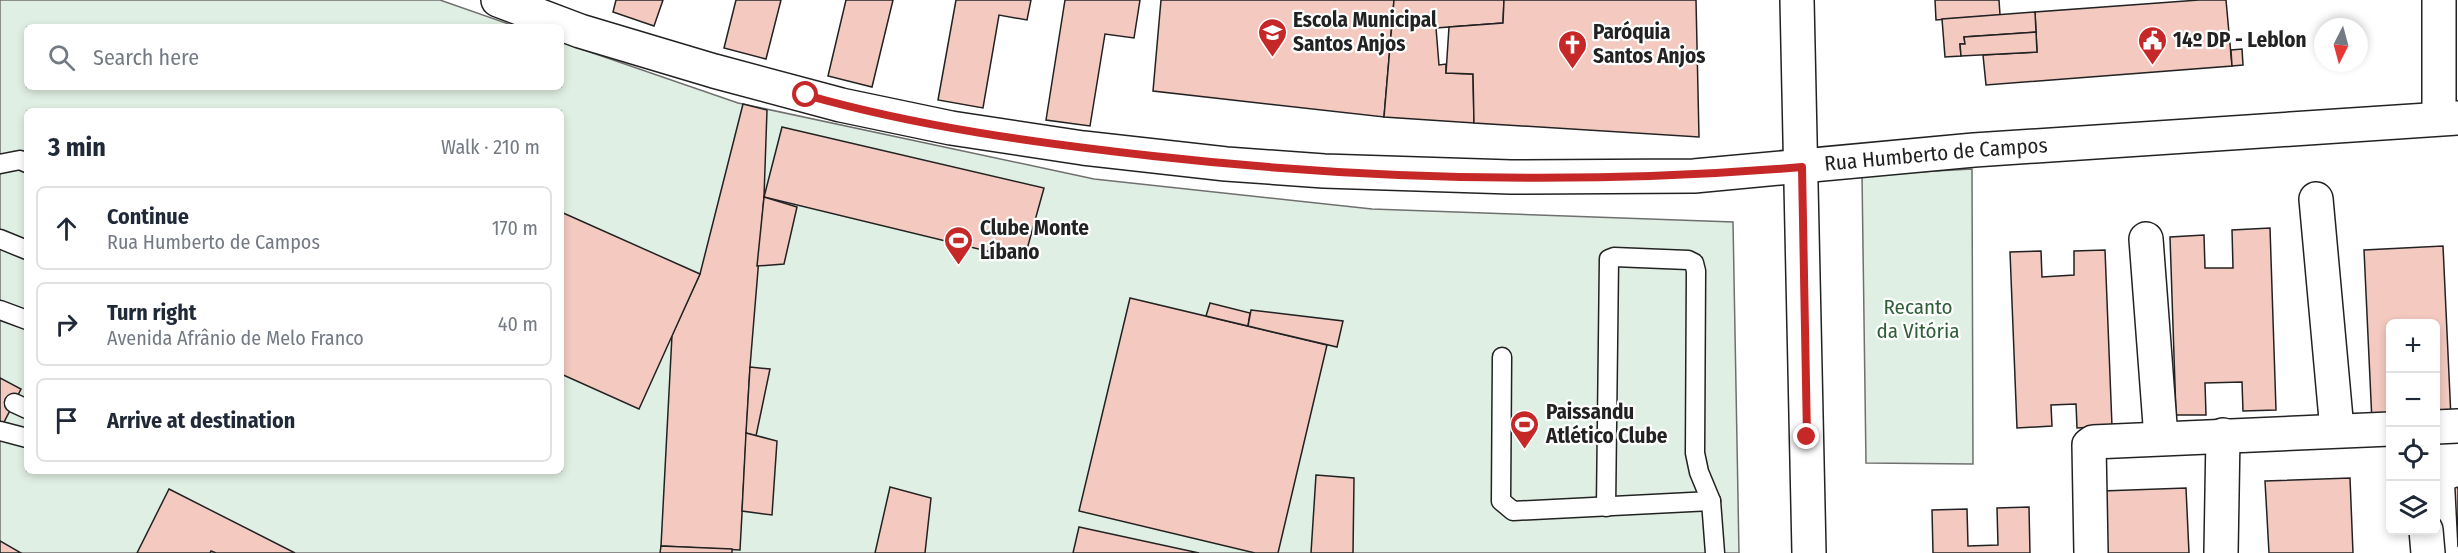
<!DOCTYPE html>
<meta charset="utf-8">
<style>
body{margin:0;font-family:"Fira Sans Condensed",sans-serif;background:#f2f2f3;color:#1f2937}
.controls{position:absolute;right:18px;bottom:18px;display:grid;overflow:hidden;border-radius:9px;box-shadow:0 3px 9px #0003}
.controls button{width:54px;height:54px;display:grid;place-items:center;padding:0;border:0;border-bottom:2px solid #e0e1e3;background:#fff;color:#1f2937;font:30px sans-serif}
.compass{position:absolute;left:2314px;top:18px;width:54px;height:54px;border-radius:50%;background:#fff;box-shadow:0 3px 9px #0003;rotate:186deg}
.stop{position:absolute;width:18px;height:18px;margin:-14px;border:4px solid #c62828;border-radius:50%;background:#fff}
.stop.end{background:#c62828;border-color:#fff;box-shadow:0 2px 6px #0008}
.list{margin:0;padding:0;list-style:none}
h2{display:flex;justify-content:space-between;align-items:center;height:78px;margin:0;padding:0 24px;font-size:26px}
h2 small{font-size:20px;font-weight:400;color:#747a83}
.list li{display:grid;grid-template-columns:39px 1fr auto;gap:18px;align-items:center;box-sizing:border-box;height:84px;margin:0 12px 12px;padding:0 12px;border:2px solid #e0e1e3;border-radius:9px}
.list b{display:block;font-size:22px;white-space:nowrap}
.list p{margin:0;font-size:20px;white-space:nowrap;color:#747a83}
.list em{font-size:20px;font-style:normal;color:#747a83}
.icon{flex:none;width:33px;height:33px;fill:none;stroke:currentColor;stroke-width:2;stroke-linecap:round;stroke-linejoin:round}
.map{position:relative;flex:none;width:2458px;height:553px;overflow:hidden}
.search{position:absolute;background:#fff;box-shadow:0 3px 9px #0003;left:24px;top:24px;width:540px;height:66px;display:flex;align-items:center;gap:15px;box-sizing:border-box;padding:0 21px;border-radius:9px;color:#747a83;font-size:22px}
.panel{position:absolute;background:#fff;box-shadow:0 3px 9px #0003;left:24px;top:108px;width:540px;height:366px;border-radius:9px}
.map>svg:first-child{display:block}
</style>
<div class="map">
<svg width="2458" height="553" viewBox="0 0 2458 553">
<rect width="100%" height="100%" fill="#fff"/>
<!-- park -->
<g fill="#e0efe3" stroke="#6f6f6f" stroke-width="1.5" fill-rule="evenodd">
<path d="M0,0H440L517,27H27V87H561V42L738,103L1094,179L1372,209L1733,222L1739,553H0ZM27,111H561V471H27Z"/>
<path d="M1972,169L1973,464L1866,463L1862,175Z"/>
</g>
<!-- building -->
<g fill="#f3c9c0" stroke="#222" stroke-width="1.5">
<path d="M616,0H663L654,26L613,12Z"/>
<path d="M736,0H781L766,59L724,48Z"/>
<path d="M846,0H893L872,87L828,76Z"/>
<path d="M956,0H1031L1027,20L999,15L983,108L938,100Z"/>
<path d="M1065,0H1140L1134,38L1105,34L1090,126L1046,120Z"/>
<path d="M1161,0H1394L1384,117L1153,91Z"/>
<path d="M1394,0H1504L1503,23L1436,28L1439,65L1446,64V73L1473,74L1474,123L1384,117Z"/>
<path d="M1504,0H1696L1699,137L1474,123L1473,74L1446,73L1449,27L1503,23Z"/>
<path d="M1935,0H1999L2000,15L1936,20Z"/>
<path d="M2199,0H2226L2232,66L1986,85L1983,55L2037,52L2035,12Z"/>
<path d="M2035,12L2036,32L1964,37L1965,44H1960L1961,56L1945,57L1942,19Z"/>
<path d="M2036,32L2037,52L1961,56L1960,44H1965L1964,37Z"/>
<path d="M2242,49L2243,65L2232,66L2231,50Z"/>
<path d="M743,104L767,110L764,197L750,367L740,550L661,546L672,335L700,274Z"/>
<path d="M782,127L1044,188L1024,260L764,197Z"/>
<path d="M764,197L797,207L784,264L757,266Z"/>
<path d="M561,212L700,274L639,409L561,374Z"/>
<path d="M2270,228L2276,410L2243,411L2242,382L2205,383L2206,415H2176L2170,237L2204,235L2205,268H2233L2232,230Z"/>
<path d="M2443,246L2451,418L2436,419V324H2390V421L2372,422L2364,250Z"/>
<path d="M2105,250L2112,426L2077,428L2076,404L2051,405L2052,426L2017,428L2010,252L2041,251L2042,277L2074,275V251Z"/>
<path d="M1130,298L1327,345L1278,553H1255L1079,511Z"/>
<path d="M1210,303L1250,313L1248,326L1206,316Z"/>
<path d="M1251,310L1343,321L1337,347L1248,326Z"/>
<path d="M750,367L770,369L756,436L746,433Z"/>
<path d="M0,378L21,389L0,430Z"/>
<path d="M746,433L777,441L772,515L742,511Z"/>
<path d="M1316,475L1354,478L1353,553H1311Z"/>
<path d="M2350,478L2353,553H2269L2265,481Z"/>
<path d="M890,487L931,498L925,553H875Z"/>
<path d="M2458,487V547L2455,488Z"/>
<path d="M2186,488L2189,553H2105L2102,491Z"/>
<path d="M169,489L295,553H216L211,551L210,553H137Z"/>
<path d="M2029,507L2030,553H1933L1932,510L1967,509L1968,546L1998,545L1997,508Z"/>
<path d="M1079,527L1199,553H1073Z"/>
<path d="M0,541L21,553H0Z"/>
<path d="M661,546L732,549V553H660Z"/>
</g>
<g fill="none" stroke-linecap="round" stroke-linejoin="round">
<defs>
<g id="lane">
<path d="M0,164L20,160L27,163"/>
<path d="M0,239L27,250"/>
<path d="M0,310L27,320"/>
<path d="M1502,357L1501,501L1513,511L1711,501"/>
<path d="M14,403L27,409"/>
<path d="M0,431L27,438"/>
<path d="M1606,507L1609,259L1614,257L1688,260L1694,263L1696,271L1695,453L1699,472L1711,501L1715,553"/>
</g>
<g id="street">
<path id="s1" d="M498,0L580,31L714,71L841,105L951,128L1083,148L1226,164L1324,171L1511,177L1694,176L1974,150L2458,118"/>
<path d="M2439,0V118"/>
<path d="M2316,199L2337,430"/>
<path d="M2146,239L2161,438"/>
<path d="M2436,427L2458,426"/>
<path d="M2426,530L2428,553"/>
<path d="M2091,553L2089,445L2093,442L2390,429"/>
<path d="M2221,553L2223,435"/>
</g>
<path id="secondary" d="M1797,0L1809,553"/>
</defs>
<!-- lane casing -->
<use href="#lane" stroke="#222" stroke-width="21"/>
<!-- street casing -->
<use href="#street" stroke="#222" stroke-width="36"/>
<!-- secondary casing -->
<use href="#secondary" stroke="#222" stroke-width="36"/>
<!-- lane -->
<use href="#lane" stroke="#fff" stroke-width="18"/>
<!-- street -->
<use href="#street" stroke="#fff" stroke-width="33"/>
<!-- secondary -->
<use href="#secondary" stroke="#fff" stroke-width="33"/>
</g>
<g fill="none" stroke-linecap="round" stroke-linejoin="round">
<!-- route -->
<path stroke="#c62828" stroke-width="8" d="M806,95C919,127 1037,143 1153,156C1368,180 1586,185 1802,167L1807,437"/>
</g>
<!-- icons -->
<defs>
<symbol id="school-pin" viewBox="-11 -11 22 30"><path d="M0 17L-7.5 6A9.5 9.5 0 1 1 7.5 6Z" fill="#c62828" stroke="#fff"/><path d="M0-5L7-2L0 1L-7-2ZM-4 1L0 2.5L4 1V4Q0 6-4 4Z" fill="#fff"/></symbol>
<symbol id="civic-pin" viewBox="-11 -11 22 30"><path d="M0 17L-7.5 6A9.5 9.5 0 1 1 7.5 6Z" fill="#c62828" stroke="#fff"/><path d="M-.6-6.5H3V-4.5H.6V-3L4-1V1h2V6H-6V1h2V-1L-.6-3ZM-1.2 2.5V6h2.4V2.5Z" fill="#fff"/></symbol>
<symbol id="church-pin" viewBox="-11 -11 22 30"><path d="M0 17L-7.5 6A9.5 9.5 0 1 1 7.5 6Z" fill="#c62828" stroke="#fff"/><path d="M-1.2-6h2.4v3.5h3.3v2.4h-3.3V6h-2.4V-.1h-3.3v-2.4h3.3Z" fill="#fff"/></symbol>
<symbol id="stadium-pin" viewBox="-11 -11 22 30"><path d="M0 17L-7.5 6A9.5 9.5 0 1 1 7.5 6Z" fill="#c62828" stroke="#fff"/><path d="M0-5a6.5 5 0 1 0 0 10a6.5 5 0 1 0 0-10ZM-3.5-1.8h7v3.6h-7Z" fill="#fff"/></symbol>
</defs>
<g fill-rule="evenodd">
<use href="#school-pin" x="1256" y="16" width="33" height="45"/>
<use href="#civic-pin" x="2136" y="24" width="33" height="45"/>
<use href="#church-pin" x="1556" y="28" width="33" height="45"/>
<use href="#stadium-pin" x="942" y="224" width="33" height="45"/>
<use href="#stadium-pin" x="1508" y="408" width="33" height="45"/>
</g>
<g text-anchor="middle" stroke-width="4.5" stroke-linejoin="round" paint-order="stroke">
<!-- poi labels -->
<g font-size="21" font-weight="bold" fill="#222" stroke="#fff" text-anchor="start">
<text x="1293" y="27">Escola Municipal<tspan x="1293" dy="24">Santos Anjos</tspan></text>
<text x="1593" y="39">Paróquia<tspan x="1593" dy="24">Santos Anjos</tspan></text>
<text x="2173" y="47">14º DP - Leblon</text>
<text x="980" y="235">Clube Monte<tspan x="980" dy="24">Líbano</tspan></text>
<text x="1546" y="419">Paissandu<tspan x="1546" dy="24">Atlético Clube</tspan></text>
</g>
<!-- street labels -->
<g font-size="21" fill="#222" stroke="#fff">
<text dy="7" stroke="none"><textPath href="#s1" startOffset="1460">Rua Humberto de Campos</textPath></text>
</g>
<!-- park labels -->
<g font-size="21" fill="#2f5e38" stroke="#fff">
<text x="1918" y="314">Recanto<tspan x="1918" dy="24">da Vitória</tspan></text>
</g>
</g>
</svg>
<div class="controls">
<button>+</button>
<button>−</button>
<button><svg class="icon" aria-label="locate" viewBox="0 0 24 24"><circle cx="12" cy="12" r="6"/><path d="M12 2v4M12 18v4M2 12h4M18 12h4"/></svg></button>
<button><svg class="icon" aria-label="layers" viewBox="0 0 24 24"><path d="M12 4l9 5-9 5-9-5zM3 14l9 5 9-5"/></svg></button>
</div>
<svg class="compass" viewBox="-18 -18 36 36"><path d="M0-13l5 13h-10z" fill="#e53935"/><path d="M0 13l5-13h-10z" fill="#747a83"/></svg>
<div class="stop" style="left:806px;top:95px"></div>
<div class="stop end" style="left:1807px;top:437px"></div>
<div class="search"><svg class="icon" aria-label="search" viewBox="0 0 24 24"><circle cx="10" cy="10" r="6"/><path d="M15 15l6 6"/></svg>Search here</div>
<section class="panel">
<h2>3 min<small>Walk · 210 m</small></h2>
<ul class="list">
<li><svg class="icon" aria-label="ahead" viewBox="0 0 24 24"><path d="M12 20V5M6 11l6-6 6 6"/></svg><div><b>Continue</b><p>Rua Humberto de Campos</p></div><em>170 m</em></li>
<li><svg class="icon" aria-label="right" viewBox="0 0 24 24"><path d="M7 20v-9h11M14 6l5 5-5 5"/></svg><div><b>Turn right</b><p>Avenida Afrânio de Melo Franco</p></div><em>40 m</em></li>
<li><svg class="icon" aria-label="arrive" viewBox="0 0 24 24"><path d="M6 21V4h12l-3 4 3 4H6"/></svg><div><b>Arrive at destination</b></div></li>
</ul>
</section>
</div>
